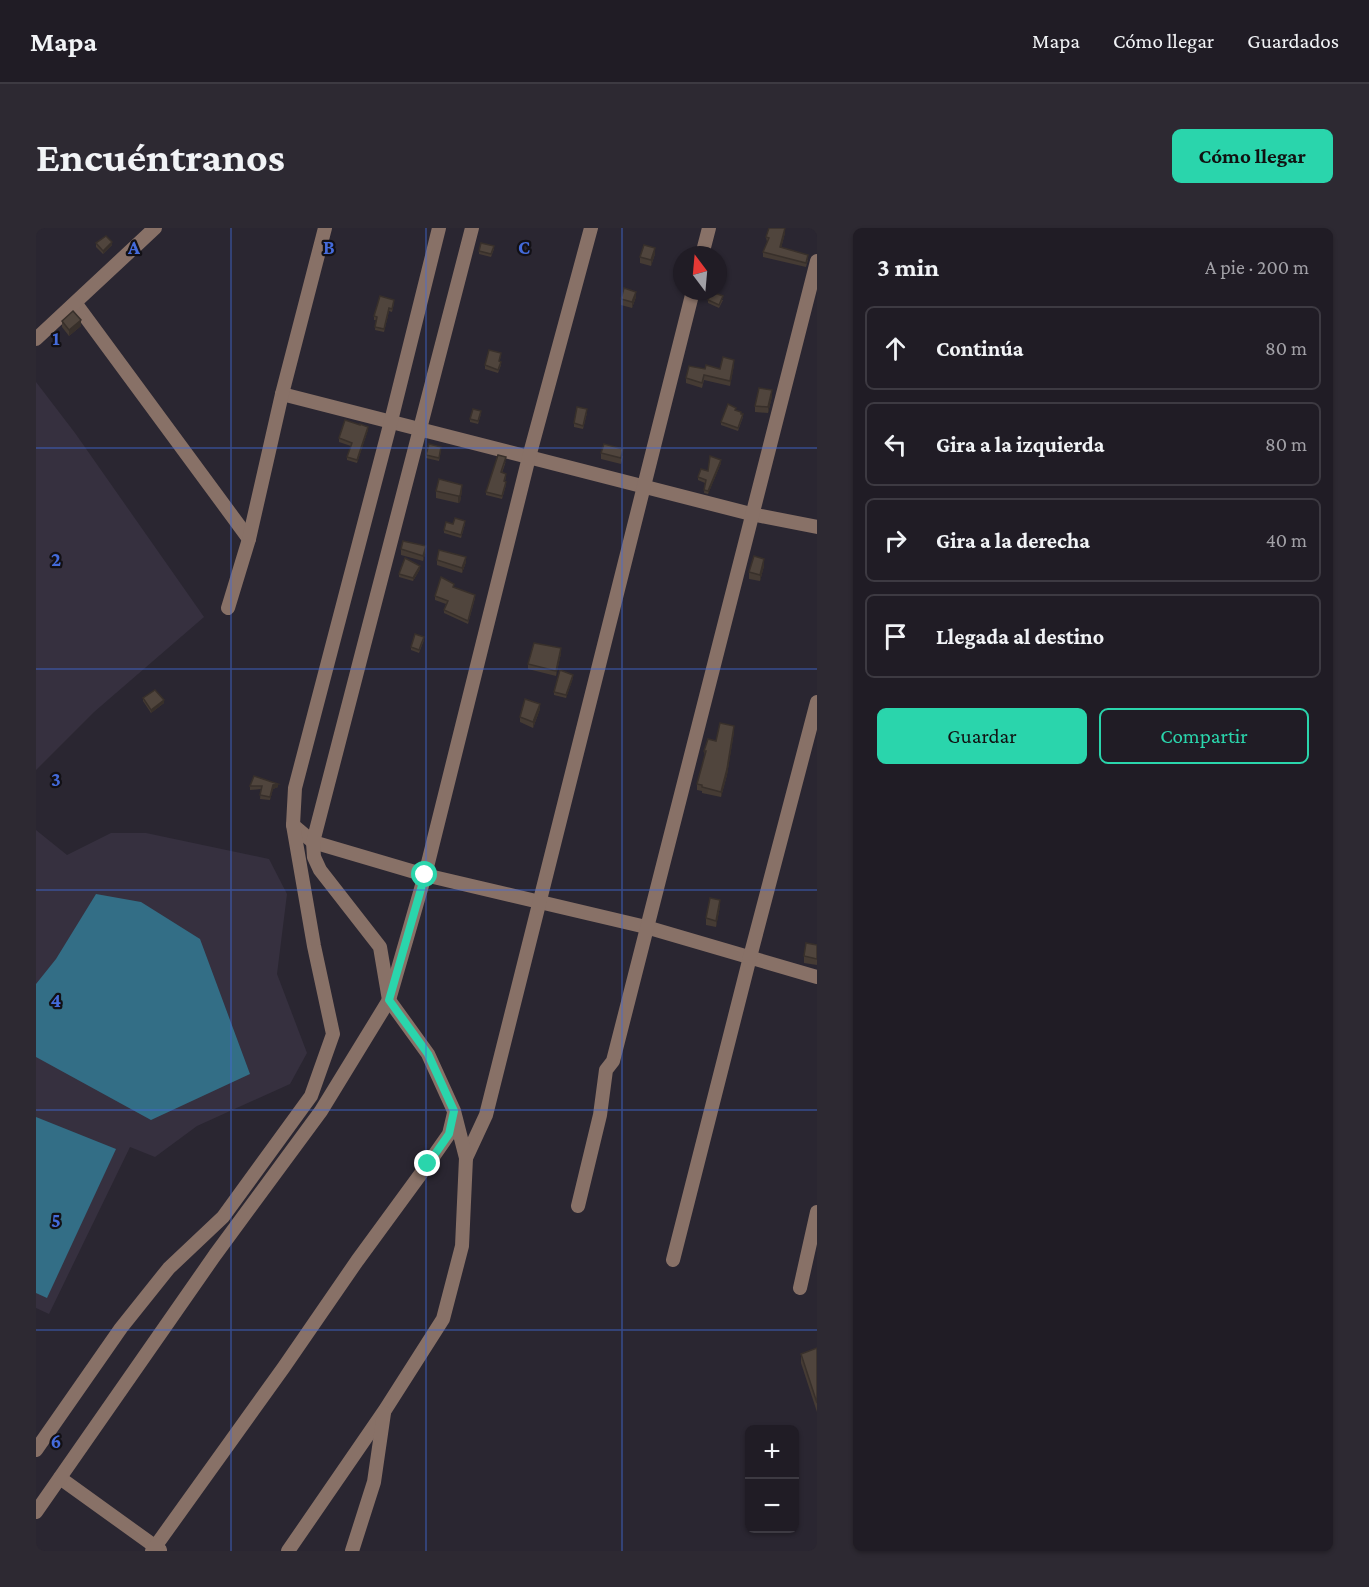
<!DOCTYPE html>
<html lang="es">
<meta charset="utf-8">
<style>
body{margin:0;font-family:"Crimson Pro",serif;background:#2d2932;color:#f1f3f6}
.controls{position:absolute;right:18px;bottom:18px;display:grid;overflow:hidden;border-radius:9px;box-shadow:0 2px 4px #0004}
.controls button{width:54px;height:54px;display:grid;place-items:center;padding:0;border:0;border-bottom:2px solid #3d3a42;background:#201c25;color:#f1f3f6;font:30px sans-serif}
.compass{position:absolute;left:637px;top:18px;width:54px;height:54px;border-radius:50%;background:#201c25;box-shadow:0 2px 4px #0004;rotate:344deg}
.stop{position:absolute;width:18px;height:18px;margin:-14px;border:4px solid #2ad5ac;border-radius:50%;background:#fff}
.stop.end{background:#2ad5ac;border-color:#fff;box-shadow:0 2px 6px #0008}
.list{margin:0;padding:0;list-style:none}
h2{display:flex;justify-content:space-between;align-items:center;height:78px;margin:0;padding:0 24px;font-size:26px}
h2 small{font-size:20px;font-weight:400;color:#a2a1a7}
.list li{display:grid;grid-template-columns:39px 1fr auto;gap:18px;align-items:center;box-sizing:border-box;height:84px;margin:0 12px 12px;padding:0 12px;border:2px solid #3d3a42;border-radius:9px}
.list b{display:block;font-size:22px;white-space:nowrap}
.list em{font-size:20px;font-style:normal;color:#a2a1a7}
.actions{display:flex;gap:12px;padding:18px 24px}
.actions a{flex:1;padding:14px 0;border:2px solid #2ad5ac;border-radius:9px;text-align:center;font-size:21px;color:#2ad5ac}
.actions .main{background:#2ad5ac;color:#111}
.icon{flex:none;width:33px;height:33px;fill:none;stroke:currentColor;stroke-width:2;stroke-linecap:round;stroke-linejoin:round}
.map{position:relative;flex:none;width:781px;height:1323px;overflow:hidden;border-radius:9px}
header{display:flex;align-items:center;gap:36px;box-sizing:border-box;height:84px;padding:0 30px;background:#201c25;border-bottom:2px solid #3d3a42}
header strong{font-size:28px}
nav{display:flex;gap:33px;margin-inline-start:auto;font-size:21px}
.intro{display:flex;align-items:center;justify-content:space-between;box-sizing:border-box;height:144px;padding:0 36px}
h1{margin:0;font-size:42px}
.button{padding:15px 27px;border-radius:9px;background:#2ad5ac;color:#111;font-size:21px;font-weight:700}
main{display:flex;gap:36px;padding:0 36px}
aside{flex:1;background:#201c25;border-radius:9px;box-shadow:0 2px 4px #0004}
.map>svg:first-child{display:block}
</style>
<header>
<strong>Mapa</strong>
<nav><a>Mapa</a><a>Cómo llegar</a><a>Guardados</a></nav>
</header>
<div class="intro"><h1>Encuéntranos</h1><a class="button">Cómo llegar</a></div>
<main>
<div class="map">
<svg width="781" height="1323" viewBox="0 0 781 1323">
<rect width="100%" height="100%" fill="#2a2631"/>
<!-- built -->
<g fill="#36303f">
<path d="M0,154L39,205L168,389L58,484L0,542Z"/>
<path d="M0,602L31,627L75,605H110L233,631L251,666L241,746L271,825L254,856L161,898L119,929L94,919L13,1086L0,1080Z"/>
</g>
<!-- water -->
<g fill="#336e86">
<path d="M60,666L105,674L164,711L214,846L115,892L0,829V756L20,731Z"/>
<path d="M0,889L80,921L11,1070L0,1065Z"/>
</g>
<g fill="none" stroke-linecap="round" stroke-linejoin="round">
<!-- minor -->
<g stroke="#887167" stroke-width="14">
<path d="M666,27L673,0"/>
<path d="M40,76L213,311"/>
<path d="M0,111L119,0"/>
<path d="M246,166L715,286L781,299"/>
<path d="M192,380L213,311L246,166L289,0"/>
<path d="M257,597L277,614L389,647L610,699L781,749"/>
<path d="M430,930L450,887L657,63"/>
<path d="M542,978L564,887L570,842L577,833L781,33"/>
<path d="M637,1032L714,729L781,474"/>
<path d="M764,1060L781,984"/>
<path d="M0,1222L85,1100L133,1040L187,989L275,868L297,806L278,718L257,597L259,560L355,193L403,0"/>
<path d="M24,1250L124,1322"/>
<path d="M0,1284L179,1027L285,883L353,772L389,647L493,229L555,0"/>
<path d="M116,1323L248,1139L321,1033L392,936L413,906L418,885"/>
<path d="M252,1323L349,1182L407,1091L426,1018L430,930L418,883L392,826L353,772L344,719L284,642L278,629L277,614L436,0"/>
<path d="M316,1323L338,1254L348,1185"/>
</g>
</g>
<!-- wall -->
<g fill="#453b34">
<path d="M749,5L745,20L772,32L770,39L727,29V24L731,14L730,9Z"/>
<path d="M60,15L76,17L67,26L60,19Z"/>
<path d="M458,21L455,29L443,26V23Z"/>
<path d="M619,26L615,38L604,35V29Z"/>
<path d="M600,69L596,80L585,77V71Z"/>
<path d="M672,72H687L683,80L672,75Z"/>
<path d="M358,75L356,84L353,83L348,104L339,102L340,92H338V88Z"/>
<path d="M26,93L45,98L33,108L26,99Z"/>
<path d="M465,129L463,133L465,137L462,145L449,141V137Z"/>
<path d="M698,137L694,158L668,152L666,160L650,155V150L669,141H684Z"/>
<path d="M736,168L732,185L719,184V178Z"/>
<path d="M700,183L705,186L707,189L702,203L685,197V194Z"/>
<path d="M551,185L547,201L538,199V195Z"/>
<path d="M445,186L442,196L434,194V191Z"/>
<path d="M332,202L321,235L311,232V229L315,218L303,214V210Z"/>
<path d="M405,222L403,233L390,230V227Z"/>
<path d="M565,225L587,228L585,236L565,231Z"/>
<path d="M470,233L466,245L470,249L469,253L470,257L466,271L450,267V264Z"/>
<path d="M685,235L672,266L668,265L669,255L662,252V249Z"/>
<path d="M400,263H426L424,274L422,275L400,270Z"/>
<path d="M417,296H429L425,310L408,305V302Z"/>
<path d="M365,321L390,323L387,333L365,327Z"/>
<path d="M401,332L430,334L426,345L401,337Z"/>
<path d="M728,338L724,353L713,351V344Z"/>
<path d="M384,341L377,353L363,349V346Z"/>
<path d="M418,359L439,370L432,396L408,385V382L410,376L399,372V368Z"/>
<path d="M388,412L383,425L375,422V419Z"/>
<path d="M525,425L520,448L492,441V436Z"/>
<path d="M537,450L530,470L518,467V464Z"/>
<path d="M107,470L128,475L115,485L107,473Z"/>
<path d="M504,481L497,500L484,494V489Z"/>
<path d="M698,504L691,547L685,569L666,565V563L661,562V556L669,528L668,523L680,513Z"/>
<path d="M218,548L242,559L237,561L234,572L224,571L225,561L214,562V558Z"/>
<path d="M684,678L680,699L670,697V690Z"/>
<path d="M781,717V737L768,735V728Z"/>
<path d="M781,1120V1184L765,1135V1126Z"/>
</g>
<!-- shaded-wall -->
<g fill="#38302b">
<path d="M749,0V5L744,24V19Z"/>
<path d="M76,14V17L67,26V23Z"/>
<path d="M619,20V26L615,38V32Z"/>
<path d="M600,64V69L596,80V74Z"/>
<path d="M45,92V98L33,108V102Z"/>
<path d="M698,132V137L694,158V153Z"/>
<path d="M736,162V168L732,185V179Z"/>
<path d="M332,199V202L321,235V232Z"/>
<path d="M685,232V235L672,266V263Z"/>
<path d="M426,257V263L424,274L422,275V268Z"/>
<path d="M390,318V323L387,333V328Z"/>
<path d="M430,329V334L426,345V340Z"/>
<path d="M728,331V338L724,353V347Z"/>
<path d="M384,338V341L377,353V350Z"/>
<path d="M525,420V425L520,448V443Z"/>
<path d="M537,447V450L530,470V467Z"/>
<path d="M128,472V475L115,485V482Z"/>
<path d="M504,476V481L497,500V494Z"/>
<path d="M698,498V504L691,547L685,569V564Z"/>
<path d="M242,556V559L237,561L234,572L237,557Z"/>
<path d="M684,672V678L680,699V693Z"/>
</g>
<!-- building -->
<g fill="#50453d" stroke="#38302b" stroke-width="1.5">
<path d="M733,0H749L744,19L772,27L770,35L727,24L733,10L730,9Z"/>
<path d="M70,8L76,14L67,23L60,15Z"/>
<path d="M445,15L458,18L455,26L443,23Z"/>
<path d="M608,17L619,20L615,32L604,29Z"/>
<path d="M588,60L600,64L596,74L585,71Z"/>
<path d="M676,64L687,68L683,77L672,72Z"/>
<path d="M344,68L358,72L356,81L353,80L348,101L339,99L341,89L338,88Z"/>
<path d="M37,83L45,92L33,102L26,93Z"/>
<path d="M453,122L465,125L463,133L465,134L462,142L449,137Z"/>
<path d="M687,129L698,132L694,153L668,147L666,155L650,150L653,138L669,141L670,137L684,141Z"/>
<path d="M723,160L736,162L732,179L719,178Z"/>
<path d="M692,176L700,180L699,182L705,184V186H707L702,200L685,194Z"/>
<path d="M541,179L551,181L547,198L538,195Z"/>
<path d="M437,181L445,183L442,193L434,191Z"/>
<path d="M309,192L324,197V196L332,199L321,232L311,229L316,215L303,210Z"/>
<path d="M393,216L405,219L403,230L390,227Z"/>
<path d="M568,216L587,221L585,230L565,225Z"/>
<path d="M462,227L470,229L465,244L470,246L468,253L470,254L466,268L450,264Z"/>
<path d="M674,228L685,232L672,263L668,262L670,252L662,249L665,241L672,243Z"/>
<path d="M403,251L426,257L424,268H422L400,263Z"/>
<path d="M419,290L429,293L425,307L408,302L410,294L417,296Z"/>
<path d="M367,313L390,318L387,328L365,321Z"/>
<path d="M403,322L430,329L426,340L401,332Z"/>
<path d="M718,328L728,331L724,347L713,344Z"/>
<path d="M369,330L384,338L377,350L363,346Z"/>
<path d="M405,349L418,356L417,359L439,367L432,393L408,382L412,373L399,368Z"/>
<path d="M379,406L388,409L383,422L375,419Z"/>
<path d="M498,415L525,420L520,443L492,436Z"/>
<path d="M524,442L537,447L530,467L518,464Z"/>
<path d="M119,462L128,472L115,482L107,470Z"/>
<path d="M489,471L504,476L497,494L484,489Z"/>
<path d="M684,495L698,498L691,541L685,564L666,559V557L661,556L670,523H668L672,511L680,513Z"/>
<path d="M218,548L242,556L237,557L234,569L224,567L226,558H214Z"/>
<path d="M674,670L684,672L680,693L670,690Z"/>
<path d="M770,715L781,717V731L768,728Z"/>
<path d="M781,1120V1175L765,1126Z"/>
</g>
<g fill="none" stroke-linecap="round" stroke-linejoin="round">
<!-- route -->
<path stroke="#2ad5ac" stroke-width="8" d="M389,647L353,772L392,826L418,883L413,906L392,936"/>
</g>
<!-- grid -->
<path fill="none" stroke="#446bdb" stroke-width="1.5" stroke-opacity="0.55" d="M195,0V1323M390,0V1323M586,0V1323M0,220H781M0,441H781M0,662H781M0,882H781M0,1102H781"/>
<g font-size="20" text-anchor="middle" font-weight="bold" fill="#446bdb" stroke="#121015" stroke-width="4.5" stroke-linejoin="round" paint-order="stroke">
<text x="98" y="26">A</text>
<text x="293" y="26">B</text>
<text x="488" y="26">C</text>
<text x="20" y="117">1</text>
<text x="20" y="338">2</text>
<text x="20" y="558">3</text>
<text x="20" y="779">4</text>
<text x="20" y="999">5</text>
<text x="20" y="1220">6</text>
</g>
</svg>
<div class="controls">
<button>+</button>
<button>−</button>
</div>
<svg class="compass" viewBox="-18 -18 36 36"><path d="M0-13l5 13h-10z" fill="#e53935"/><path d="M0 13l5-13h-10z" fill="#a2a1a7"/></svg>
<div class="stop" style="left:389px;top:647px"></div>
<div class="stop end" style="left:392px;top:936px"></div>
</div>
<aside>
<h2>3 min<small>A pie · 200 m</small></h2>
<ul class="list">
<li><svg class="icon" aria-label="ahead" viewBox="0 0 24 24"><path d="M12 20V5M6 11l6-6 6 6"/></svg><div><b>Continúa</b></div><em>80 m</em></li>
<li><svg class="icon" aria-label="left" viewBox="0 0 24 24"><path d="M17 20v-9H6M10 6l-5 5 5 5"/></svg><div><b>Gira a la izquierda</b></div><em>80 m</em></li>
<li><svg class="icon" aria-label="right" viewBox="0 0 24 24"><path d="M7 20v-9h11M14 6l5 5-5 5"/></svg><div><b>Gira a la derecha</b></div><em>40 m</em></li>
<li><svg class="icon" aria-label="arrive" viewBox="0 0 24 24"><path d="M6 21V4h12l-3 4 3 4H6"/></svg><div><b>Llegada al destino</b></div></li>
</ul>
<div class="actions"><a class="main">Guardar</a><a>Compartir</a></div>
</aside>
</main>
